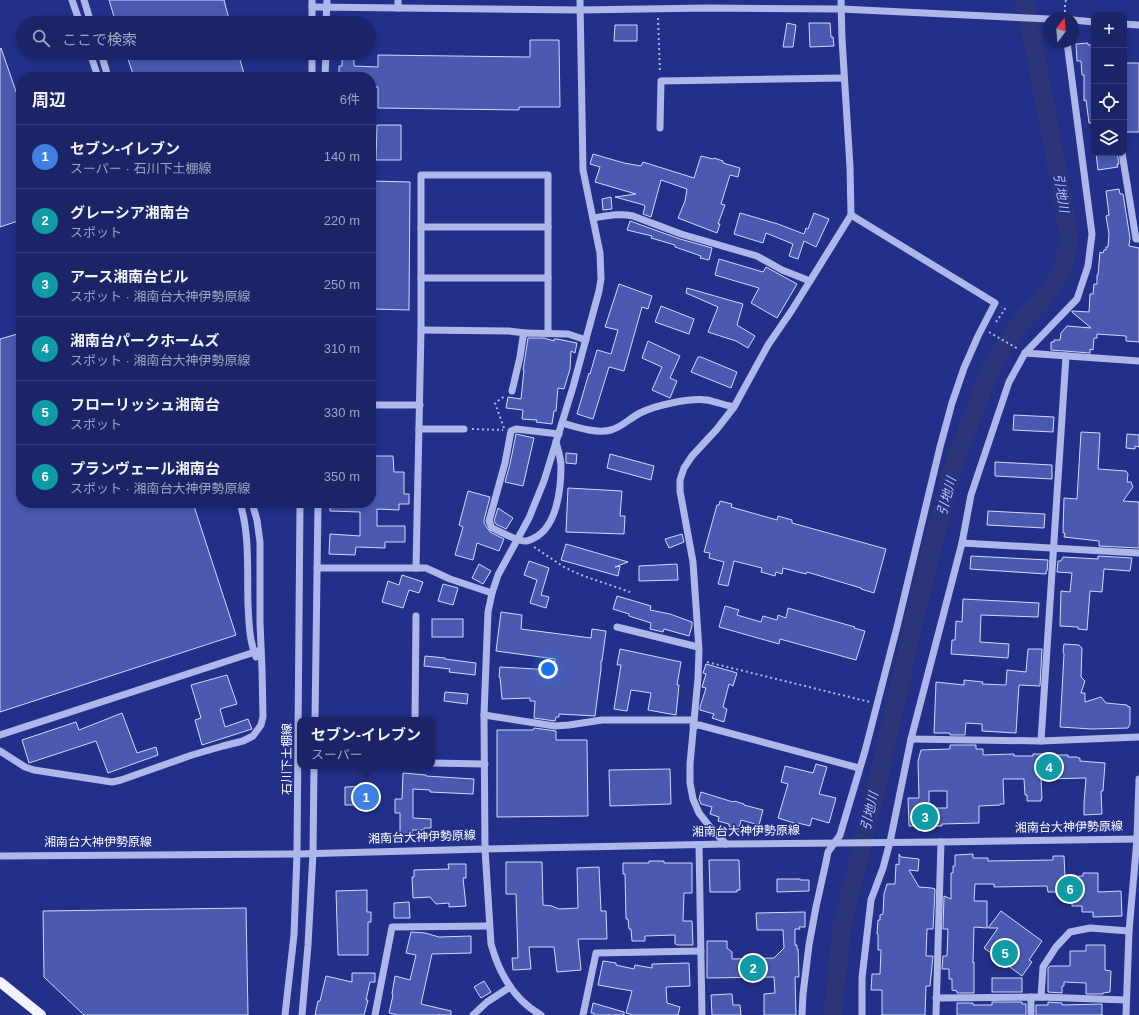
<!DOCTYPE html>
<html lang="ja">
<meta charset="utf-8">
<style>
body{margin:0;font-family:Helvetica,"Noto Sans JP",sans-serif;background:#273070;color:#f1f3f6}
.controls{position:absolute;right:12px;top:12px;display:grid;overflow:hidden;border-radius:8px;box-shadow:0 2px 6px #0003}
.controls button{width:36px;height:36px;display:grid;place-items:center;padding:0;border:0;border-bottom:1px solid #38417b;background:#1a2467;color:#f1f3f6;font:20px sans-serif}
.compass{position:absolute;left:1043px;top:12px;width:36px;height:36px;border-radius:50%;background:#1a2467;box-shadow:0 2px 6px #0003;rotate:16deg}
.you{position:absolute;left:548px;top:669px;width:14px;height:14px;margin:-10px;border:3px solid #fff;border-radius:50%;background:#1a73e8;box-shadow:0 0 0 6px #1a73e833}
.badge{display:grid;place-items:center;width:26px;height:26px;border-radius:50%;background:#ea580c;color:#fff;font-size:13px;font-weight:700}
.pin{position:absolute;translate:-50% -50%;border:2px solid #fff;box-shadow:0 1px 4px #0006}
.popup{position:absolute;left:297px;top:717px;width:138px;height:52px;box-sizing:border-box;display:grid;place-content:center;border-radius:8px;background:#1a2467;filter:drop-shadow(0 1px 3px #0005);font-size:13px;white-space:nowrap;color:#9fa4c0}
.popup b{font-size:15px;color:#f1f3f6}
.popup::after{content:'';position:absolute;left:50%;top:100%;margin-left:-8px;border:8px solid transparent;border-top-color:#1a2467}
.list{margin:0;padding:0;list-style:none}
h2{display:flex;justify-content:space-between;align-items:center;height:52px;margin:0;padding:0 16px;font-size:17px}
h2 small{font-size:13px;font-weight:400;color:#9fa4c0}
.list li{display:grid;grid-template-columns:26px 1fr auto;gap:12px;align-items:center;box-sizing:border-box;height:64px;padding:0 16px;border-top:1px solid #38417b}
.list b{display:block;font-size:15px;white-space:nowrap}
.list p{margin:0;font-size:13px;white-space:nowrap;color:#9fa4c0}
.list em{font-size:13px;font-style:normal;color:#9fa4c0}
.icon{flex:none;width:22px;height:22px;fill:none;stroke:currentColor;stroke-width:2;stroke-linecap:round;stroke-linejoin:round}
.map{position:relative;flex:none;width:1139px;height:1015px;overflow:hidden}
.search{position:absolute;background:#1a2467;box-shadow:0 2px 6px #0003;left:16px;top:16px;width:360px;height:44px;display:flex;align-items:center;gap:10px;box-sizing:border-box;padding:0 14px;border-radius:22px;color:#9fa4c0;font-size:15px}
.panel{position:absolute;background:#1a2467;box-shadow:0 2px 6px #0003;left:16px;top:72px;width:360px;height:436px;border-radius:16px}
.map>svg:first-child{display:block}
</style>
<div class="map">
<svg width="1139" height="1015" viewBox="0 0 1139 1015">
<rect width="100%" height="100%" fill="#223089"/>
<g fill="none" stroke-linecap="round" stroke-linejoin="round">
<!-- river -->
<path stroke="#2b3578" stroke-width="19" d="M833,1015L842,926L876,789L917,608L953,467L991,368L1021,322L1043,300L1062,270L1069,242L1064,205L1026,5V0"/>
</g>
<!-- building -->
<g fill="#4b5ab1" stroke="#d3d8f7" fill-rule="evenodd">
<path d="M109,0H224L230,23H116Z"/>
<path d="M787,23L796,25L793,47H783Z"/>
<path d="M809,23H830L831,37H833L834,46L810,47Z"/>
<path d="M615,25H637V41H614Z"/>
<path d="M530,40H559L560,107H519V110L378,108V87H371V77H339V66H342V53H354V66L378,67V55L530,57Z"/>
<path d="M1088,43V45H1094V123H1089L1086,100L1084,101V75H1082L1081,61H1077L1076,44Z"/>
<path d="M1,48L21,106V220L0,227V49Z"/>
<path d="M126,53H238L245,77H134Z"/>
<rect x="1124" y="63" width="15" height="69"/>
<path d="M377,125H401V160H376Z"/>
<path d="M1096,153H1117L1119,164H1117L1118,167L1098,170Z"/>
<path d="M593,154L624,163L641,166L643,162L694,178L701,156L713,159L714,158L723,161V163L740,168L738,177L730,175L721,204L725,205L718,224H720L717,233L678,218L685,201L687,189L661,180L651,217L643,214L645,206L644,205L615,197L636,194L595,182L600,167L590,164Z"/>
<path d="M371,181L410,182L409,310L371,309Z"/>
<path d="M1119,189L1120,194H1123L1130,238L1129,246L1139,248V342L1126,341V336L1097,334V338H1094L1093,350L1090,349V353L1051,350V342H1054V340H1060L1061,333L1067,326L1091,328L1072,312V311L1089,312L1090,294H1093L1094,284H1097V275H1098L1100,252L1103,253L1104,250H1106V247H1108L1109,234L1106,216L1109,215L1106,191Z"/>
<path d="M611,197L612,209L603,210L602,199Z"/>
<path d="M740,213L778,224L804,234L806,228L808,229L814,213L829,219L816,247L804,241L798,259L789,256L793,244L766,233L763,243L734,234Z"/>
<path d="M630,221L680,239L712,248L709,260L700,258L701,256L675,247V245L651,238L652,236L627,230Z"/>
<path d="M719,259L763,272L766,267L797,284L777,318L751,303L759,288L715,275Z"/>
<path d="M619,284L652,296L648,309L642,307L624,371L609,367L593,419L577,414L589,373L590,374L597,350L611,354L618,330L605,327Z"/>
<path d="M687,288L743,304L737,325L755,336L748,348L736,341L708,332L718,307L686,293Z"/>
<path d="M661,306L694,319L689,334L655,322Z"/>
<path d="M21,333V503H193L236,635L0,712V339Z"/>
<path d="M528,338H544L554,341V339H557L577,343L575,353L571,351L570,369L564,389L558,388L556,411H554L552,424L536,422L537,420L522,419L523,410L506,408L508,397L521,399L524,370H523L524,364Z"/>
<path d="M648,341L680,356L670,378L677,381L670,398L652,390L662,367L642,358Z"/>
<path d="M698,357H701L737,372L731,388L691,372Z"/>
<path d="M1014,415L1054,417L1053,432L1013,430Z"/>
<path d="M1081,432L1100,433L1098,469L1126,471L1128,474L1127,482H1131L1133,487L1123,501L1139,502V548L1099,546V541L1064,537L1065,533H1063L1064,498L1077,499Z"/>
<path d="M516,434L534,438L523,486L505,482L510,464Z"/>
<path d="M1127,434L1139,435V447L1135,446V449L1126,448Z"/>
<path d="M566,453L577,454L576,464L566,463Z"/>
<path d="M610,454L654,466L651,480L607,468Z"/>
<path d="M371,456H393L394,472H404V494H409V504H399V510L377,509V526H405V542H385V548L356,547L355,555L329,554L330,534L360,536V512L330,511V503H371Z"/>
<path d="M995,462L1052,465V479L995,476Z"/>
<path d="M568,488L622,491L620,516H625L624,534L566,532Z"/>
<path d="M468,491L490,497L484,520V523L490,532L504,539L499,551L477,543L473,560L455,555L463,527L459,525Z"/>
<path d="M720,501L732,504L731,507L777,520L778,516L792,520V523L886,549L874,593L861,589V588L807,572L806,574L783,568L782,574L776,572L775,576L761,572L762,568L734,561L728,586L718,584L724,562L709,558L710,553L704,552L717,505H719Z"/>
<path d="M498,508L513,518L506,529L496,524L494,521Z"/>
<path d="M988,511L1045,514L1044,528L987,525Z"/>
<path d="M682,534L684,542L669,548L665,539Z"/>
<path d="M566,544L628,562L615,567L620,566L618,576L561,560Z"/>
<path d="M971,556L1048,560L1047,571H1046V574L970,569Z"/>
<path d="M1098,556L1132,558L1130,571L1104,569L1102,592L1090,591L1087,630L1078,629V627L1060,626L1061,591L1070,592L1072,573L1057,572L1058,561H1061L1063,557L1098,559Z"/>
<path d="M529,561L549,568L541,595L549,597L546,608L530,603L537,580L524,575Z"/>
<path d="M479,564L491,571L483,584L472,578Z"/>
<path d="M677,564L678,580L639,581V566Z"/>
<path d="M402,575L423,582L419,593L409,590L403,608L382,602L388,581L399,585Z"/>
<path d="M443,584L458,588L453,605L438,601Z"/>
<path d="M617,596L651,606L650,610L670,614L692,622V626L689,636L664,629L663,632L650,629L651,623L629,616V614L613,609Z"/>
<path d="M963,599L1039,603L1038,617L981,615L980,642L1009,644L1008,658L951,654L952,640H955L956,621L962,622Z"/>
<path d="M725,606L739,610L737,615L761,622L763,616L777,620L778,615L786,618L788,608L855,627L854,628L865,631L856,660L780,639L779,644L719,627Z"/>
<path d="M501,612L522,615L521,629L591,638L592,629L606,631L602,661H601V669L595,716L559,714V717H556L555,721L534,718L535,701H530V698L502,699L500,677H499L500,667L554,670L555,659L496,651Z"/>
<rect x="432" y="619" width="31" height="18"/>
<path d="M1064,644L1079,645L1082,648L1081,677L1085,681L1081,693H1085V702L1101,697L1106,703L1127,705V706L1130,707V724L1128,728L1091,729L1060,727L1064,654L1063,651Z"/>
<path d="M620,649L681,662L677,685H679L676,715L648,710L651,693L631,690L627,711L614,709L621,665H617Z"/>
<path d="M1028,649H1042L1040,686L1019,685L1016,733L982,731V724L966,723L965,735H950V733H934L936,682L964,685V680L983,682L982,684L1006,685L1007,670L1026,672Z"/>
<path d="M425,656L445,658V659L476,663L475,675L449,672L450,669L424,666Z"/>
<path d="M706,664L737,673L733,686L729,684L723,707L727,709L724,722L712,718L714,714L700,710V707L706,688L702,687L706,674L703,673Z"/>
<path d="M227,675L237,704L220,709L225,727L248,719L252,729L202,745L195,720L201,718L191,685Z"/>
<path d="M445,692L468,694L467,704L444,701Z"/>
<path d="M122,713L137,753L156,747L158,755L108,773L96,741L29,763L22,740L76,722L79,730Z"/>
<path d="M534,728L556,731V740H587L588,816L497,817V730H533Z"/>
<path d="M950,745H976V749H983V755L1014,754V756H1033V754H1044V755H1068V757H1077L1078,758H1080V761L1105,763L1103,791H1101L1102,814L1084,815V803L1086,778L1041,779L1042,799H1041V801H1027V795H1025L1024,779H1003L1004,804H1000V805L979,806V823L942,824V826H909L908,798H919L918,761L921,750L950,749ZM929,791H947V808H929Z"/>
<path d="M816,764L827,767L819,794L836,798L829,823L812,818L810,826L798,823L797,824L778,818L788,784L781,782L785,766L813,773Z"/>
<path d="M670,769L671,804L610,806L609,770Z"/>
<path d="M403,773L426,775V776L474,779L473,794L430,792V790L413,789V818L431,819V828H424V830H412V836H400V813H395V799H402Z"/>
<path d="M375,786V805H345V787Z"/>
<path d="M701,792L733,802L734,801L744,804V805L763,810L759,825L741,820L738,832L729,829L730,826H729V824L718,821L719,817L710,814L712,807L701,804L699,799Z"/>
<path d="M899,854L901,857L919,859L918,871L909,870L919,887L932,888L935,889L933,929H927L926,956H933L930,986H926L925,1015H882V990H871L872,974H880L881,950H878V934H877L878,920H880V915L883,914L884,894L887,884H895L896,864L899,865Z"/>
<path d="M973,854V858H988V861L1053,860V856H1064L1065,877L1083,876V873H1098V892L1121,891L1122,916L1093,917V912H1082V906H1072V899H1060V892H1048L1047,886L994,887V884H975L974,901H987V928L974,927L973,963L974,962V993H957V991L952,990V979H949V969H942L943,956H947L948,929H943L944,896L951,899V873H953V866H955V855Z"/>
<path d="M709,860H739L740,890H737V892H710Z"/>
<path d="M649,861H664V863H692V893H684L683,921H692L693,945H677L676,944H675V935L645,936V941H632L631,929H629L628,919H626L625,874H623V863H649Z"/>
<path d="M506,862H542L543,905L552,906L559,909L578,908L577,868L599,867L601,911H606L607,939H578L581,970L557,972L554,947H529L531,969L513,970L512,958H518L516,894H506Z"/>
<path d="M448,864H466V878H463L466,906L449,907V903L436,904L430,897L413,898L412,877H414V870L449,869Z"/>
<path d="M777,879H800V880H809V891L777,892Z"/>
<path d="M367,890V912H371V922H368V955H338L336,891Z"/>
<path d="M409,902L410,918H394V903Z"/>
<path d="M246,908L248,1015H84L44,977L43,911Z"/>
<path d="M1001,911L1042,941L1029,960L1032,962L1022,976L984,948L998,928H988Z"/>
<path d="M805,912V927H799L800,929H795V945H797V949H798L799,977H795L796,1015H764V994L775,993L774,977L707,978V941H727V948L732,952V959L774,958L784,948L783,930H757L756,913Z"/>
<path d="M411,932L425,933L439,937L471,936V953L432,954L421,1004L451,1011V1015H398L389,1013L393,995L392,994L395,976L410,980L416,955L406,953Z"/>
<path d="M1086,945H1105V970L1111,971L1110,992L1103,993V994H1086V983L1064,982V986H1062V993L1048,992V968L1050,966H1070V951H1086Z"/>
<path d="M603,961L616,963V965L634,969L635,965L652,968V964L689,963L690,986L666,987L667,1003L680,1007L678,1015H633L626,1013L632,991L598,985Z"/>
<path d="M352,973H375V982H370L366,1000H368L364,1015H315L318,1001H320L326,976L352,982Z"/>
<rect x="992" y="978" width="30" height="14"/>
<path d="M484,981L491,992L481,998L474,987Z"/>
<path d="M729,994H732L733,1005H740L741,1015H712L711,995Z"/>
<path d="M992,1002H1022V1004H1026V1015H957V1003H973V1005H992Z"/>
<path d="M1048,1002L1062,1003V1005L1102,1004V1015H1036V1005H1048Z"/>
<path d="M593,1003L624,1012V1015H594V1013H591Z"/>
</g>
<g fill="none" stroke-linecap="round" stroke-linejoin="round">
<!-- path -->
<g stroke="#aeb7ea" stroke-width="2" stroke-dasharray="2 3" stroke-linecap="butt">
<path d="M1065,17V5L1066,0"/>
<path d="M658,18L660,73"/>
<path d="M996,322L1005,309L1001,307"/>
<path d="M989,332L1018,349"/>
<path d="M504,428L495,403L505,396"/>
<path d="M472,429L503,430"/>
<path d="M534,547L564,567L581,575L630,592"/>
<path d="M707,662L870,702"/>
</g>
<!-- minor -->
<g stroke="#aeb7ea" stroke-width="7">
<path d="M72,0L80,23"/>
<path d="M84,0L91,23"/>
<path d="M312,0V23"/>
<path d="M312,7L580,10L707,8L841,9L1049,19"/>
<path d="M398,8V0"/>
<path d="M1073,20L1094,22"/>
<path d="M326,23L327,0"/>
<path d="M1124,24L1139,25"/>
<path d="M90,53L98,77"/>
<path d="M101,53L108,77"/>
<path d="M312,77V53"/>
<path d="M325,77L326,53"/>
<path d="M660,128L661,81L844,78"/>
<path d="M1122,153L1136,239H1139"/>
<path d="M593,218C607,216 619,213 633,216L681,234L757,256L782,270L810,281"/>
<path d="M421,227H548"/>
<path d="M421,278H548"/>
<path d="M421,330L509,331L525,333"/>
<path d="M1025,353L1139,361"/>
<path d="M512,391L520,357L523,337L525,333L568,334L586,340"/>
<path d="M371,405H420"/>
<path d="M562,423C576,427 596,434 611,430C622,427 630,418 640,413C656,405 689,398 707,400C716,402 725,405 734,407"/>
<path d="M419,429H464"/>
<path d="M556,442C558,450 561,458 561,466C561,489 557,527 534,538C532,539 528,541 526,541C517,542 500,531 492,528L489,521L505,463L511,431L516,429L559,434"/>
<path d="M240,503C250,535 247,571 248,605C249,622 249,640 256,657"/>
<path d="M962,543L1139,553"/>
<path d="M317,568H426L450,579L492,593"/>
<path d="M416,568L421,330V175H548V333"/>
<path d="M617,627L698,647"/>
<path d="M484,715L555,726L569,725L602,720H694"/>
<path d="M315,720L318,503"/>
<path d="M415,720L416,616"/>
<path d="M693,726L699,725L859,768"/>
<path d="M0,735L261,650"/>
<path d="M911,739L1041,741L1139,737"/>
<path d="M1041,741L1066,356"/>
<path d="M0,751L25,767L34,770L112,782L121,780L192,755L223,746L243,741L253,736L261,725L263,717L262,669L260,623V542L257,520L252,503"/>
<path d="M432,763L485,764"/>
<path d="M726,844L710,827L699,813L693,799L690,783V764L698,678L699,650L693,562L680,491V480L684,468L692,456L717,429L734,407L768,345L792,310L851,215L850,167L842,39L841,0"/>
<path d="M699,845L702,1015"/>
<path d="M0,856L297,854L485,849L726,844L941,842L1139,839"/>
<path d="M1041,997L1043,967L1056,947L1070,932L1090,928L1129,931"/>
<path d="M936,998L1041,997L1126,1000"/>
<path d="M285,1015L294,935L297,854L300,503"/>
<path d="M302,1015L308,945L313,853L314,766"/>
<path d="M375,1015L392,927L489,926"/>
<path d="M473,1015L487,1002L510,987"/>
<path d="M541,1015C514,1000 499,973 491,944L485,849L484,715L488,612L492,593L498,575L529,518L544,481L573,387L599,291L601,279L600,253L583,170L580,0"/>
<path d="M583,1015L596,953L701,951"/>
<path d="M802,1015L803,994L809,945L816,907L826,862L828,852L840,835L865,751L897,627L940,447L952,403L964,368L978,336L995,303L851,215"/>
<path d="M862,1015V978L871,900L883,868L890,842L911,739L962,543L971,495L1009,382L1025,353L1077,299L1088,266L1092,234L1067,42"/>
<path d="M936,1015L941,842"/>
<path d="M1031,1015V997"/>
<path d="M1126,1015L1129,931L1137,839L1139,779"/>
</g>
<!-- major -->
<path stroke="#f2f3fe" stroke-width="10" d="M0,982L41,1015"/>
</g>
<g text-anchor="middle" stroke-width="3" stroke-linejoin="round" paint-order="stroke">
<!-- street labels -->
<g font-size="12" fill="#fff" stroke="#223089">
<text transform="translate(287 759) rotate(-90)" y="4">石川下土棚線</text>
<text transform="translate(1069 827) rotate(-1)" y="4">湘南台大神伊勢原線</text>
<text transform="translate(746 831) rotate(-1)" y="4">湘南台大神伊勢原線</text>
<text transform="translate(422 837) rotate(-2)" y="4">湘南台大神伊勢原線</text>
<text x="98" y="846">湘南台大神伊勢原線</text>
</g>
<!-- water labels -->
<g font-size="13" font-style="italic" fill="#bac3f1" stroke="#223089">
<text transform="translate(1062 193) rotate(81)" y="5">引地川</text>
<text transform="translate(946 496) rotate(-75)" y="5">引地川</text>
<text transform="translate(869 811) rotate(-77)" y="5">引地川</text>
</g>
</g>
</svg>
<div class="controls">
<button>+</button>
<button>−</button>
<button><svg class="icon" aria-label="locate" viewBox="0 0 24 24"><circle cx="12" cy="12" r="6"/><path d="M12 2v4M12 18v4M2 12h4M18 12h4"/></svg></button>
<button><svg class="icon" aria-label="layers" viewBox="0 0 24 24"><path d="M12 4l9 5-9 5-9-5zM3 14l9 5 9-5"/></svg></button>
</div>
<svg class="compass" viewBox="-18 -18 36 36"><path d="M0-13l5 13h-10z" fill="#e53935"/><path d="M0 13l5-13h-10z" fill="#9fa4c0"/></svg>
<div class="you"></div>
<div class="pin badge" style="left:366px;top:797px;background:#3f7fe0">1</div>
<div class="popup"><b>セブン-イレブン</b>スーパー</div>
<div class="pin badge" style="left:753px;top:968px;background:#0f9aa8">2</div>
<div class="pin badge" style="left:925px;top:817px;background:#0f9aa8">3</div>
<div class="pin badge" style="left:1049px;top:767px;background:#0f9aa8">4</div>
<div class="pin badge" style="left:1005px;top:953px;background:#0f9aa8">5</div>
<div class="pin badge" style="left:1070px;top:889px;background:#0f9aa8">6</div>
<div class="search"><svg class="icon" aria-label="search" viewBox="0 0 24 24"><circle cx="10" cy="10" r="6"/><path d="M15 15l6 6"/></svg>ここで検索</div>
<section class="panel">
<h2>周辺<small>6件</small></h2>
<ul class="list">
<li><span class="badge" style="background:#3f7fe0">1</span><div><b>セブン-イレブン</b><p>スーパー · 石川下土棚線</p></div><em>140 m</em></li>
<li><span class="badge" style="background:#0f9aa8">2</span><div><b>グレーシア湘南台</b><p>スポット</p></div><em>220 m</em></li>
<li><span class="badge" style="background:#0f9aa8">3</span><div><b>アース湘南台ビル</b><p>スポット · 湘南台大神伊勢原線</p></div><em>250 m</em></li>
<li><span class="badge" style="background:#0f9aa8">4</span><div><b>湘南台パークホームズ</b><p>スポット · 湘南台大神伊勢原線</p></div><em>310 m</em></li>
<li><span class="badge" style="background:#0f9aa8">5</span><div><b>フローリッシュ湘南台</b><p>スポット</p></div><em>330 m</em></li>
<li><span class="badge" style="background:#0f9aa8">6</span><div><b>プランヴェール湘南台</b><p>スポット · 湘南台大神伊勢原線</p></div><em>350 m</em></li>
</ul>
</section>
</div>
